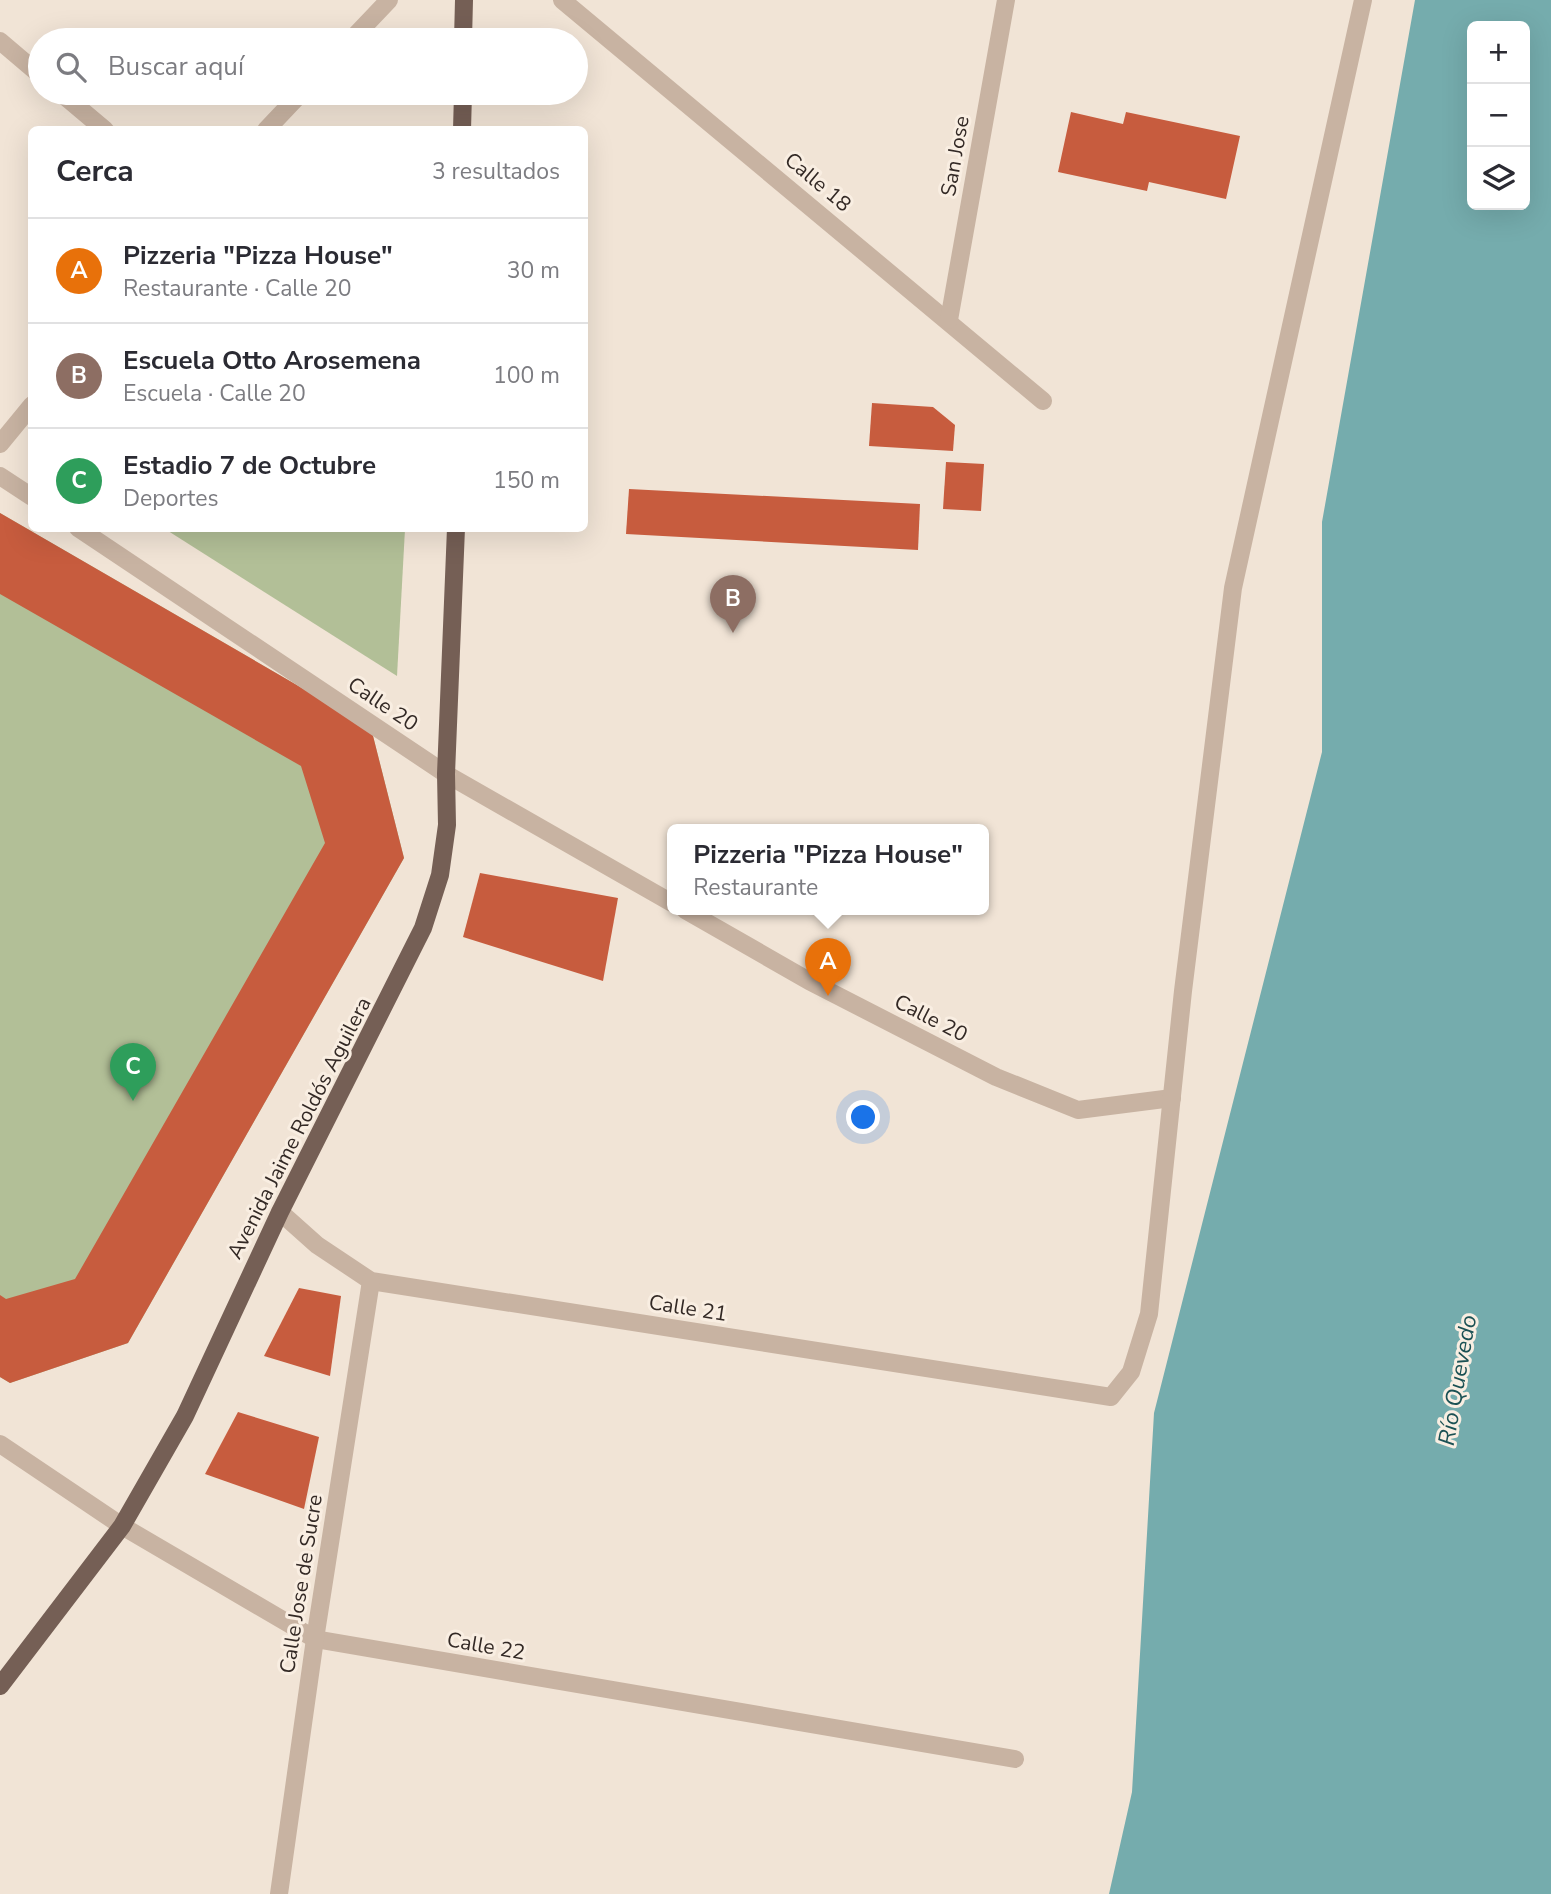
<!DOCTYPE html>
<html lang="es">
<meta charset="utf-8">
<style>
body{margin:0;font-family:"Nunito Sans",sans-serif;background:#f7f7f7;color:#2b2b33}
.controls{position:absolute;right:21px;top:21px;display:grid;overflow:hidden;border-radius:10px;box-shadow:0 7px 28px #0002}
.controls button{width:63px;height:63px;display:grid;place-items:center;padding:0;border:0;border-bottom:2px solid #e1e1e2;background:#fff;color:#2b2b33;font:35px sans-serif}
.you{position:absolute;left:864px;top:1118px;width:24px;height:24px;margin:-18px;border:5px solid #fff;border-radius:50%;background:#1a73e8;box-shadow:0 0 0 10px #1a73e833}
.badge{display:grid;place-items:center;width:46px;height:46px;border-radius:50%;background:#1b5154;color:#fff;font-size:23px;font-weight:700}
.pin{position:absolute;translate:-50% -58px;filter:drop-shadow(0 2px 4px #0008)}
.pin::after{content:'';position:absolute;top:37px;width:24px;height:21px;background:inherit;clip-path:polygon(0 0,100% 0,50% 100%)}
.popup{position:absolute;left:667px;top:824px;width:322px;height:91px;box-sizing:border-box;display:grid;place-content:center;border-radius:10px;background:#fff;filter:drop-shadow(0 2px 5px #0005);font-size:23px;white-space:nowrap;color:#7c7c81}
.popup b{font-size:26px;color:#2b2b33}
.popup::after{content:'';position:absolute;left:50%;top:100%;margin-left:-14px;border:14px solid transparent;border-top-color:#fff}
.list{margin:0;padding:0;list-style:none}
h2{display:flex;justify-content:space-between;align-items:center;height:91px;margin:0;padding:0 28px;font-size:30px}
h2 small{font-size:23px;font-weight:400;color:#7c7c81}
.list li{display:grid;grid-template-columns:46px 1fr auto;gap:21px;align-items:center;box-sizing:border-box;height:105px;padding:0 28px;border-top:2px solid #e1e1e2}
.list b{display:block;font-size:26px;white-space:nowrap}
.list p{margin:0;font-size:23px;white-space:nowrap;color:#7c7c81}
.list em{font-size:23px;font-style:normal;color:#7c7c81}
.icon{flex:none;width:38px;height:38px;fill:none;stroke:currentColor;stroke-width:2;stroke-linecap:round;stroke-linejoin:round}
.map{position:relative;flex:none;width:1551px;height:1894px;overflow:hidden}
.search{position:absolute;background:#fff;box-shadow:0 7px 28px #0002;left:28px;top:28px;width:560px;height:77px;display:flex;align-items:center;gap:18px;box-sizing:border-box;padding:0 24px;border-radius:38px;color:#7c7c81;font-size:26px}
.panel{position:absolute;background:#fff;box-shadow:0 7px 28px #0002;left:28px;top:126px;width:560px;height:406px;border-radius:10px}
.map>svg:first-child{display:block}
</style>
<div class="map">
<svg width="1551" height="1894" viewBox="0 0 1551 1894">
<rect width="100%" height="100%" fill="#f1e4d6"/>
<!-- green -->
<g fill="#b2bf97">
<path d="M0,513L371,728L404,858L128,1343L10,1383L0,1377Z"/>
<path d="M165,529H405L397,676Z"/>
</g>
<!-- water -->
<path fill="#75acad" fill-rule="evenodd" d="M1415,0H1551V1894H1109L1132,1792L1154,1413L1322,752V522ZM1472,26H1525V205H1472Z"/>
<!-- building -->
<g fill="#c75c3e">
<path d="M1071,112L1123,124L1126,112L1240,136L1226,199L1149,182L1147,191L1058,172Z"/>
<path d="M872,403L933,407L955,425L953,451L869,446Z"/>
<path d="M946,462L984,464L981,511L943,509Z"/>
<path d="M629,489L920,504L918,550L626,534Z"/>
<path d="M0,513L371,728L404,858L128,1343L10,1383L0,1377V1295L6,1299L75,1279L325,843L301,766L0,594Z"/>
<path d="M480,873L618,898L603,981L463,937Z"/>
<path d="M299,1288L341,1296L330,1376L264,1356Z"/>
<path d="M238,1412L319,1437L304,1509L205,1474Z"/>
</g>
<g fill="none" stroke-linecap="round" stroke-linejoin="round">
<!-- minor -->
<g stroke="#c8b3a2" stroke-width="18">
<path d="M562,0L1043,401"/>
<path d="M351,40L389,0"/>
<path d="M0,41L40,75"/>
<path d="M61,93L105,130"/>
<path d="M266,130L301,93"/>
<path d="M949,320L1006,0"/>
<path d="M0,444L32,405"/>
<path d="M0,476L32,497"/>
<path d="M78,528L446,774L672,903"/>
<path d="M685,910L809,981L996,1077L1078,1110L1172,1098"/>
<path d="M280,1212L317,1245L371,1281L1111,1397L1131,1372L1149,1314L1183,991L1233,588L1363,0"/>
<path d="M0,1444L122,1526L315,1639L1015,1759"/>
<path d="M279,1894L315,1639L371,1281"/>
</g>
<!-- major -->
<g stroke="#755f55" stroke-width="18">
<path d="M463,40L464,0"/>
<path d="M462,130L463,93"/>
<path d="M0,1686L122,1526L185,1416L280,1212L423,928L440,875L447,825L446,774L456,528"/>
</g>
</g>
<g text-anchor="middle" stroke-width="6" stroke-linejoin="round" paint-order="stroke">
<!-- street labels -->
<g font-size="21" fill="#332925" stroke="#f9eee2">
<text transform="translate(955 156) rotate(-80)" y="7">San Jose</text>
<text transform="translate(818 182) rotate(40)" y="7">Calle 18</text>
<text transform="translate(383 704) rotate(34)" y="7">Calle 20</text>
<text transform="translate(931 1018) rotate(27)" y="7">Calle 20</text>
<text transform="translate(299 1128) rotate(-63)" y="7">Avenida Jaime Roldós Aguilera</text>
<text transform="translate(688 1308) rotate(9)" y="7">Calle 21</text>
<text transform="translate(301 1584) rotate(-81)" y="7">Calle Jose de Sucre</text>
<text transform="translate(486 1646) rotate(10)" y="7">Calle 22</text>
</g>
<!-- water labels -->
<g font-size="23" font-style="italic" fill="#1b5154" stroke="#f9eee2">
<text transform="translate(1457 1380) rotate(-80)" y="8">Río Quevedo</text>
</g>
</g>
</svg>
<div class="controls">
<button>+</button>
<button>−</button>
<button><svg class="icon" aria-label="layers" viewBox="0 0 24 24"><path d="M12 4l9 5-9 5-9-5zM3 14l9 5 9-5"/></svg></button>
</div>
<div class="you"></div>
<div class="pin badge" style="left:828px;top:996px;background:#e8710a">A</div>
<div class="popup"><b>Pizzeria &quot;Pizza House&quot;</b>Restaurante</div>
<div class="pin badge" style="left:733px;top:633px;background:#8d6e63">B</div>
<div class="pin badge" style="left:133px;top:1101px;background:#2e9e5b">C</div>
<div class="search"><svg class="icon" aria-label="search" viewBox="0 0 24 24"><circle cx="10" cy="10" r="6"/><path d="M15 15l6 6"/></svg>Buscar aquí</div>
<section class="panel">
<h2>Cerca<small>3 resultados</small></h2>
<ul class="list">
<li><span class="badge" style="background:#e8710a">A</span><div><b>Pizzeria &quot;Pizza House&quot;</b><p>Restaurante · Calle 20</p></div><em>30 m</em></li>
<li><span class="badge" style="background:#8d6e63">B</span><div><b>Escuela Otto Arosemena</b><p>Escuela · Calle 20</p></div><em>100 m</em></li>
<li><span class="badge" style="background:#2e9e5b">C</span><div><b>Estadio 7 de Octubre</b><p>Deportes</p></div><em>150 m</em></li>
</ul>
</section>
</div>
